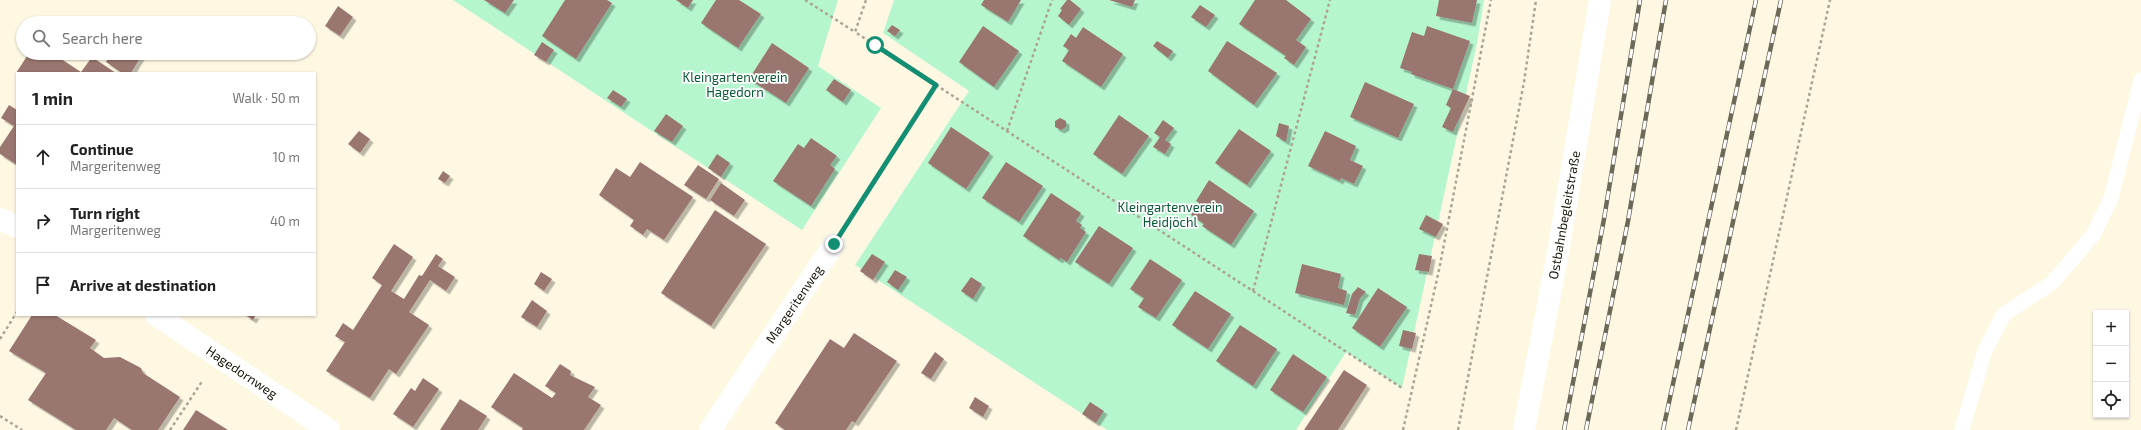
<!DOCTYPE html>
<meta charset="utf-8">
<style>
body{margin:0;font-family:"Exo 2",sans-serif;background:#f6f6f6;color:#222}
.controls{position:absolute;right:12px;bottom:12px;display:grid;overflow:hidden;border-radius:0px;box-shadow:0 1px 3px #0004}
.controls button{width:36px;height:36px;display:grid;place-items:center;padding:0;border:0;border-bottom:1px solid #e0e0e0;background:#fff;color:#222;font:20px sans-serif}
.stop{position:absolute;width:12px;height:12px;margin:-9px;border:3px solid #128e72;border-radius:50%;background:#fff}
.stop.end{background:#128e72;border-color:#fff;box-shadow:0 1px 4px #0008}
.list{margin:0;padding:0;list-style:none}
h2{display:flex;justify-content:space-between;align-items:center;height:52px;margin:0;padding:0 16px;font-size:17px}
h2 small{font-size:13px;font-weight:400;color:#767676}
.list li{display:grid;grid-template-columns:26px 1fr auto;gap:12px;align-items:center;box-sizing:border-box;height:64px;padding:0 16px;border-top:1px solid #e0e0e0}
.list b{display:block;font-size:15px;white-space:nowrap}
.list p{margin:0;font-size:13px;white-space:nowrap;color:#767676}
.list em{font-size:13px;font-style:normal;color:#767676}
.icon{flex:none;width:22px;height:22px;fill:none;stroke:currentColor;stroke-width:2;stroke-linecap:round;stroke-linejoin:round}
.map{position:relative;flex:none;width:2141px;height:430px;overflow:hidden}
.search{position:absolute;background:#fff;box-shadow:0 1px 3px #0004;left:16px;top:16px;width:300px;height:44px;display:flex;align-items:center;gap:10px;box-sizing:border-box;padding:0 14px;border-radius:22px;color:#767676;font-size:15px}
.panel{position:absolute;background:#fff;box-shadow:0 1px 3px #0004;left:16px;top:72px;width:300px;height:244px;border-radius:0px}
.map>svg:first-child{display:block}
</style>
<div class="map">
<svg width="2141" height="430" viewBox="0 0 2141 430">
<defs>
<filter id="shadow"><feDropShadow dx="3.5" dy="3.5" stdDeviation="0" flood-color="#0004"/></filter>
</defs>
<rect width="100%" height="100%" fill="#fef8e3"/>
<!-- green -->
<g fill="#b6f6ce">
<path d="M453,0H838L818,66L881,108L802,230Z"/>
<path d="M894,0H1484L1477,43L1402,388L1346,352L1296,430H1107L855,265L969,91L883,33Z"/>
</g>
<!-- building -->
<g fill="#9a7670" filter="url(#shadow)">
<path d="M484,0H514L505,13Z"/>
<path d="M565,0H607L612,3L576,59L542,36Z"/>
<path d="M676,0H693L688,8Z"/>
<path d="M716,0H739L761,14L738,48L701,23Z"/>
<path d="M984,0H1021L1008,22L981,5Z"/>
<path d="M1067,0H1070L1081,9L1069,25L1058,16L1062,10L1060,9Z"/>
<path d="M1109,0H1135L1132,7Z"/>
<path d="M1255,0H1286L1311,19L1296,40L1306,47L1294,65L1284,58L1286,56L1239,24Z"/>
<path d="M1439,0H1477L1472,23L1436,16Z"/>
<path d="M1200,5L1215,15L1206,27L1191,17Z"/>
<path d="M338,6L353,17L340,36L325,26Z"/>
<path d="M892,25L900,30L895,36L887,31Z"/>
<path d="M983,26L1019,51L994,87L959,62Z"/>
<path d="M1427,26L1470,41L1453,89L1411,74L1412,72L1400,68L1412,32L1424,36Z"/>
<path d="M1083,27L1123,54L1101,87L1062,61L1069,50L1063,46L1071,34L1076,38Z"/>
<path d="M1157,41L1173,51L1168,58L1153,46Z"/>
<path d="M1227,41L1277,73L1254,105L1208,71Z"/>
<path d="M542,42L554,50L546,62L534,55Z"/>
<path d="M772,43L809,68L786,103L749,79Z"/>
<path d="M29,53H52L81,72L92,57L116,73H16Z"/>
<path d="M112,53H143L131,73H122L106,62Z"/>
<path d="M834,79L851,90L843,102L826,90Z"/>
<path d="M1365,82L1414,104L1398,138L1350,117Z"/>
<path d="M1453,89L1470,96L1453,132L1442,127L1451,108L1446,105Z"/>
<path d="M613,90L627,99L621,107L607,98Z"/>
<path d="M9,105L17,110V165L0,154V147L14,126L1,118Z"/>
<path d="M666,114L683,126L672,142L654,131Z"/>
<path d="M1119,115L1149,136L1122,174L1093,154Z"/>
<path d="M1060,118L1066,121V127L1061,130L1055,127V121Z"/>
<path d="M1163,120L1174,128L1165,140L1171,144L1165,154L1153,147L1160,137L1154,133Z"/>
<path d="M1279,123L1289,126L1286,142L1276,136Z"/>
<path d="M951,127L990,153L966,189L928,163Z"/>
<path d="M1239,129L1271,151L1247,185L1215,163Z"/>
<path d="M359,131L370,139L360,153L348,144Z"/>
<path d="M1325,131L1356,146L1350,160L1363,166L1354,184L1341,178L1340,181L1308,166Z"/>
<path d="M811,138L837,156L830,165L835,169L811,206L773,181L798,144L804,148Z"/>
<path d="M717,154L730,163L721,177L708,168Z"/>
<path d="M640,162L693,197L664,240L647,229L643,235L630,226L634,220L599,195L616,168L630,177Z"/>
<path d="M1006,162L1043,186L1019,222L982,198Z"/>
<path d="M698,165L719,179L706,199L684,185Z"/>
<path d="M443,171L450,176L445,183L438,179Z"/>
<path d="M1209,180L1254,211L1231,245L1202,226L1204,224L1191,215L1199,203L1196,201Z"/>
<path d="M721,183L745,200L734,216L710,200Z"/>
<path d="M1051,193L1081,213L1076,221L1082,225L1080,228L1086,232L1067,262L1061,258L1059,260L1023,236Z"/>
<path d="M715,210L766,244L711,326L661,293Z"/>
<path d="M1426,215L1443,224L1436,237L1419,229Z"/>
<path d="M1099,226L1133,248L1109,284L1075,262Z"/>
<path d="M394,244L413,257L391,291L404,299L419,275L422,276L436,254L443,259L438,266L455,277L446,291L430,280L409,312L429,325L396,374L389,369L370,398L326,371L345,342L335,336L343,323L353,330L382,285L372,278Z"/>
<path d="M872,254L885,262L873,280L860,271Z"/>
<path d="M1419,254L1432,256L1429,272L1415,270Z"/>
<path d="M1150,259L1182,280L1156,318L1138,307L1144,298L1130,289Z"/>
<path d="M1302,264L1341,274L1338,288L1347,291L1344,305L1295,293Z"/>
<path d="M895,270L907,277L898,290L887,282Z"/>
<path d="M541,272L552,279L544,291L534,284Z"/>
<path d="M971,277L982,284L973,299L961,291Z"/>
<path d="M1358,287L1366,292L1360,298L1355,315L1346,313L1352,294Z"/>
<path d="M1378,288L1407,307L1380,347L1352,328Z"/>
<path d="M1195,291L1231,314L1208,349L1172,325Z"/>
<path d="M532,300L547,311L537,327L521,317Z"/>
<path d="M32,315H55L96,340L90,348L104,358L120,357L141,368L143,373L180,397L158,430H132L114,418L106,430H76L28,400L46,373L9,351Z"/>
<path d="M245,315H256L253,320Z"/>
<path d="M1240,325L1277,349L1253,386L1216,361Z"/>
<path d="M1403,330L1416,333L1412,349L1399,346Z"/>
<path d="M854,333L897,361L855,423L852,421L846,430H785L775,423L830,339L844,348Z"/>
<path d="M935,352L944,359L931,379L921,373Z"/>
<path d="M1293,354L1327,377L1303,412L1270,390Z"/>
<path d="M560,364L571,371L570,375L595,387L588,397L601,405L584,430H522L523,428L491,407L514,373L552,398L556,393L545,386Z"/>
<path d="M1344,370L1367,385L1338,430H1304Z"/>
<path d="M423,378L439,389L413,427L393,414L411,388L415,391Z"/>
<path d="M975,397L989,406L983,417L969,408Z"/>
<path d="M460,399L487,416L478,430H440Z"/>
<path d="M1090,402L1104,411L1096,423L1082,414Z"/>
<path d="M196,410L228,430H183Z"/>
</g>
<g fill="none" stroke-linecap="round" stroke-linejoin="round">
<!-- path -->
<g stroke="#aaa593" stroke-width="2.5" stroke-dasharray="3 3" stroke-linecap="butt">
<path d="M805,0L855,32"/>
<path d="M936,85L1402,388"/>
<path d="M1007,131L1052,0"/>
<path d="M849,220L936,85L855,32L866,0"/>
<path d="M1253,291L1330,0"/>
<path d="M0,339L17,312"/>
<path d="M0,416L22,430"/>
<path d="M170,430L203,380"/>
<path d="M1403,430L1439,270L1491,0"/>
<path d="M1458,430L1524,82L1536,0"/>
<path d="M1736,430L1830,0"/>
</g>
<!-- service -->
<path stroke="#fff" stroke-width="15" d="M1962,430L1985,350L2004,314L2052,283L2093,235L2111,198L2141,80"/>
<!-- minor -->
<g stroke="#fff" stroke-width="22">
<path d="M0,219L17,227"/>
<path d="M156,315L329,430"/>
<path d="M710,430L834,244"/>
</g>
<!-- tertiary -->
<path stroke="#fff" stroke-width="22" d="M1524,430L1559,247L1600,0"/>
<defs>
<g id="rail">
<path d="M1564,430L1604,219L1640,0"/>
<path d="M1586,430L1628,221L1666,0"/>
<path d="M1663,430L1756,0"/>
<path d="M1688,430L1781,0"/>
</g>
</defs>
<!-- rail casing -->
<use href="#rail" stroke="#6d6959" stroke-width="4.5"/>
<!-- rail -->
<use href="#rail" stroke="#fff" stroke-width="3" stroke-dasharray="9" stroke-linecap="butt"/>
</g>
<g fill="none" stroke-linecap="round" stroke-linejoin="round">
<!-- route -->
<path stroke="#128e72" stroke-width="5" d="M834,244L936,85L875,45"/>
</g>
<g text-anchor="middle" stroke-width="3.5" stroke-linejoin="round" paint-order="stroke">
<!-- park labels -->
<g font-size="13" fill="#085935" stroke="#fff">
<text x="735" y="82">Kleingartenverein<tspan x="735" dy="15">Hagedorn</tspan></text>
<text x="1170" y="212">Kleingartenverein<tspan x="1170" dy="15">Heidjöchl</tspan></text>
</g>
<!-- street labels -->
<g font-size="13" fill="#191609" stroke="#fff">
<text transform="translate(1564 215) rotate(-80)" y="5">Ostbahnbegleitstraße</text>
<text transform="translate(794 304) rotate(-56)" y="5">Margeritenweg</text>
<text transform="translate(242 372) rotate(34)" y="5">Hagedornweg</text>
</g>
</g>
</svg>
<div class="controls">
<button>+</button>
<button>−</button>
<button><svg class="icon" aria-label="locate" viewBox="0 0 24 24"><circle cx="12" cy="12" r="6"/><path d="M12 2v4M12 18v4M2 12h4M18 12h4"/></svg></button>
</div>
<div class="stop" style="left:875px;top:45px"></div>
<div class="stop end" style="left:834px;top:244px"></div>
<div class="search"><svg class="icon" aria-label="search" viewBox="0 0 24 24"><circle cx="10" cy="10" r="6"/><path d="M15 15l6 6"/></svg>Search here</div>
<section class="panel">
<h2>1 min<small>Walk · 50 m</small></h2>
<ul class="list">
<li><svg class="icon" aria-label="ahead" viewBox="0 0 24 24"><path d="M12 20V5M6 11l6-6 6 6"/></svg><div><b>Continue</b><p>Margeritenweg</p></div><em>10 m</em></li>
<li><svg class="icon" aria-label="right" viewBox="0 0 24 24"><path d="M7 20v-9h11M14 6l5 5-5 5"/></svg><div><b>Turn right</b><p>Margeritenweg</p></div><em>40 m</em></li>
<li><svg class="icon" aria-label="arrive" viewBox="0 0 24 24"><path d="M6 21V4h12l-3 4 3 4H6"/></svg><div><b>Arrive at destination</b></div></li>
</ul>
</section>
</div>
